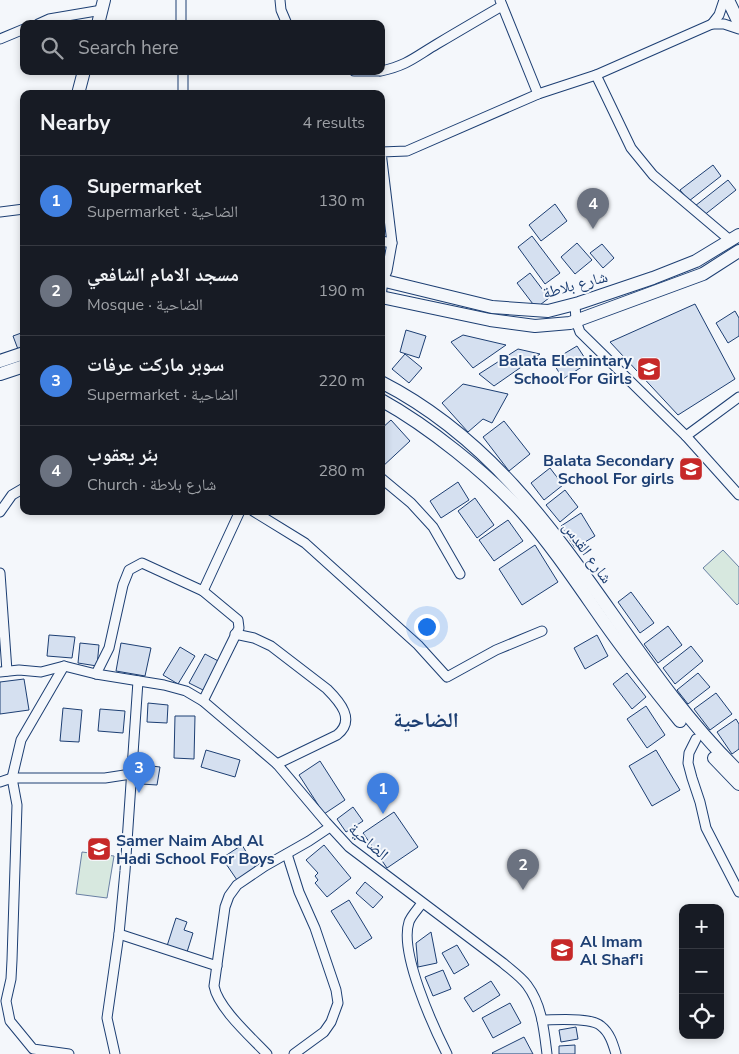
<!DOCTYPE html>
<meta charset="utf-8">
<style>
body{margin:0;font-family:"Nunito Sans","Noto Naskh Arabic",sans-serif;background:#20242c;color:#f1f3f6}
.controls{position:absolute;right:15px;bottom:15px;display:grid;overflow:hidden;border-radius:10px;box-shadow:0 2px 8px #0003}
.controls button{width:45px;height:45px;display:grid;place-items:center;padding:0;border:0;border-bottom:1px solid #363941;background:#171b24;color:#f1f3f6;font:25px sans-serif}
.you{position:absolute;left:426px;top:626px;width:18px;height:18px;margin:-12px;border:4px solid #fff;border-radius:50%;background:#1a73e8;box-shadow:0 0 0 8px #1a73e833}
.badge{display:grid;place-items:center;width:32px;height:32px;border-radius:50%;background:#c62828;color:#fff;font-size:16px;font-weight:700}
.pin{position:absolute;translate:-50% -41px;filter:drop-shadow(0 1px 2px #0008)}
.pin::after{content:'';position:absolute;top:26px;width:18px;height:15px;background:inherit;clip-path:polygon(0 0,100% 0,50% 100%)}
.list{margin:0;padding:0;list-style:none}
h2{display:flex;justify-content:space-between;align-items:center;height:65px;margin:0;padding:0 20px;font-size:21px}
h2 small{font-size:16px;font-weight:400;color:#9ea1a6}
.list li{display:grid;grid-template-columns:32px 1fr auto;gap:15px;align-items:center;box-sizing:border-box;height:90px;padding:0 20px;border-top:1px solid #363941}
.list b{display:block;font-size:19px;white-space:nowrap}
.list p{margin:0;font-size:16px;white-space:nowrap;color:#9ea1a6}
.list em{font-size:16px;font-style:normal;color:#9ea1a6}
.icon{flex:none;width:28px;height:28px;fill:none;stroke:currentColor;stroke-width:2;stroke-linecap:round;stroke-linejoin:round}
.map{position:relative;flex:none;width:739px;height:1054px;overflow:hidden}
.search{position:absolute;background:#171b24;box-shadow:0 2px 8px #0003;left:20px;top:20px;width:365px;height:55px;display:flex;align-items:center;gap:12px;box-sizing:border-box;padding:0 18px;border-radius:10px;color:#9ea1a6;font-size:19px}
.panel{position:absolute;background:#171b24;box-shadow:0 2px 8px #0003;left:20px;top:90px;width:365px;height:425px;border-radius:10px}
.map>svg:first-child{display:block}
</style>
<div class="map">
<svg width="739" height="1054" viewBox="0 0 739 1054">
<rect width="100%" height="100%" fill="#f4f7fb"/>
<!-- green -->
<g fill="#d7e8df" stroke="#687fa3">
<path d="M723,550L739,567V603L737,605L703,568Z"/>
<path d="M82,852L114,856L107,898L76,894Z"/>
</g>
<!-- building -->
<g fill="#d5e0f0" stroke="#1d3f73">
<path d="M713,165L721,176L689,201L680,190Z"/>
<path d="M728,180L736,190L703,216L695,206Z"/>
<path d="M555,204L567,221L541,241L529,225Z"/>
<path d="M532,236L560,273L545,284L518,247Z"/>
<path d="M577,243L592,260L575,274L561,257Z"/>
<path d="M602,244L614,258L603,268L590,253Z"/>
<path d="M530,273L549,298L536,308L517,283Z"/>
<path d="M695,304L735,379L678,415L610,342Z"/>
<path d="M735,311L739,318V336L728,343L716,323Z"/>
<path d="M406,330L426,336L419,358L400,352Z"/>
<path d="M24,332V350L19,352L13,336Z"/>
<path d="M463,335L506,345L473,368L451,342Z"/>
<path d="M577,346L588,363L563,379L552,361Z"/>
<path d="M518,349L540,354L494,386L479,374Z"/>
<path d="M405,354L422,368L409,383L392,369Z"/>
<path d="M463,384L508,394L492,423L483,419L468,432L442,403Z"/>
<path d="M391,420L410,441L381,468V429Z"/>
<path d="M504,421L530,454L509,471L483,437Z"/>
<path d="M550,468L563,485L544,500L531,483Z"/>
<path d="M458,482L469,500L441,518L430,501Z"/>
<path d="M565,490L578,507L560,522L546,505Z"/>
<path d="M475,498L494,525L477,538L458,511Z"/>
<path d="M581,513L595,536L575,548L561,526Z"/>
<path d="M508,520L523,541L494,561L479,540Z"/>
<path d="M535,545L558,582L522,605L499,569Z"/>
<path d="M631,592L654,623L640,633L618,602Z"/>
<path d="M668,626L682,645L658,663L644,644Z"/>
<path d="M49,635L75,637L72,658L47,656Z"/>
<path d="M597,635L608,656L585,669L574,648Z"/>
<path d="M80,643L99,645L97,666L78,663Z"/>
<path d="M121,643L151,648L145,676L116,671Z"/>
<path d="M691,646L703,661L675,684L663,668Z"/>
<path d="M180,647L195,656L178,684L163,675Z"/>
<path d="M205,654L222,663L207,692L189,683Z"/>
<path d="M627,673L646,697L632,709L613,684Z"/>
<path d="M698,673L710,687L688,704L677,690Z"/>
<path d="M24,679L29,710L0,714V682Z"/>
<path d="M716,693L732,714L710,730L694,709Z"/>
<path d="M148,703L168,705L167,723L147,722Z"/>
<path d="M646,706L665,735L647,748L627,719Z"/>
<path d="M63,708L82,710L79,742L60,741Z"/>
<path d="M100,709L125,711L123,733L98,731Z"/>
<path d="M175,716H195L194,759L174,758Z"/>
<path d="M736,719L739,724V749L732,754L717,732Z"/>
<path d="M206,750L240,760L235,777L201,767Z"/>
<path d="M656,750L680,790L652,806L629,766Z"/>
<path d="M320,761L345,800L324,814L299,775Z"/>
<path d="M144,765L160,767L157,785L141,784Z"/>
<path d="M353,807L363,821L346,832L337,819Z"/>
<path d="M394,812L418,847L387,868L363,833Z"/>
<path d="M242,845L256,868L237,880L222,858Z"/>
<path d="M324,845L351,878L327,897L315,883L318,880L315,876L318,873L306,860Z"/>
<path d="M365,882L383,897L373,908L356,893Z"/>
<path d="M349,900L372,938L355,949L331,911Z"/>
<path d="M176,918L187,922L184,930L193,933L187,952L167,946Z"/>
<path d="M431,932L437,963L418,967L416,943Z"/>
<path d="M457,945L469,965L454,974L442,953Z"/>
<path d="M443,970L451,989L433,996L425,977Z"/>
<path d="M491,981L500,995L473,1012L464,998Z"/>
<path d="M510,1003L521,1023L493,1038L482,1018Z"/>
<path d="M576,1027L578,1039L561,1042L559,1030Z"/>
<path d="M524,1037L533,1054H493L492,1053Z"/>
<path d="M575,1045V1054H559V1046Z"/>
</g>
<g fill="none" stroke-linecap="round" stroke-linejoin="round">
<defs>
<g id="street">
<path d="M181,0V24"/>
<path d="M280,0L281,10L287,24"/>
<path d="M500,0L538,94"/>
<path d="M38,24L49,19L102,10"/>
<path d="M712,24L719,15L724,0"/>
<path d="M0,39L24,29"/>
<path d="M183,71V94"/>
<path d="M354,71H379"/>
<path d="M381,71C408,65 415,57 437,44C459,31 481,18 502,6"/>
<path d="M596,75L631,148L653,175L731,241"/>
<path d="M0,212L24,209"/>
<path d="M381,241L392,243"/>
<path d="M381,297L383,280L387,271L392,243L381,152L407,151L538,94L596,75L712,24H724L739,29"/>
<path d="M575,304L576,321L580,332L686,436L739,495"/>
<path d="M686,436L739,397"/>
<path d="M381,478L411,503L433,527L460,574"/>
<path d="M253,511L305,543L418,645L447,677L496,650L542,631"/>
<path d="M0,512L12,495L24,488"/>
<path d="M0,573L7,671"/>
<path d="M203,591L240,511"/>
<path d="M235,634L254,638L271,646L327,689C340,702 356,720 337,735L277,764"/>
<path d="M64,666L21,740L12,778L17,805L12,960L11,979L6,1001L10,1021L33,1049L69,1054"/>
<path d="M0,672L19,670L41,672L64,666L96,674L164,685L186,691L203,701L277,764L326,822L349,847L503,963C511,970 521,977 527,985C542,1005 544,1030 547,1054"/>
<path d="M96,674L109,648L123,585L129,570L142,563L203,591L238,620L239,628L203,701"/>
<path d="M696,739L689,753L688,763L692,778L700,802L706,828L739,892"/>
<path d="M0,782L12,778H105L131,774"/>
<path d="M287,854L299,892L315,928L336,990L338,1003L331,1022L324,1032L294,1054"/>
<path d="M422,903C418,909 411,916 409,922C399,952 433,1026 447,1054"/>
<path d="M119,934L217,966"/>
<path d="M542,1020C556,1020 591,1017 601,1026C610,1033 613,1044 616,1054"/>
<path d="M115,1054L107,1018L119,934L125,871L138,681"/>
<path d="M267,1054C251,1037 218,1008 214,986L225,907L229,896L237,885L265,866L309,841L330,827"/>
</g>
<g id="secondary">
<path d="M728,0L739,23"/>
<path d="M98,24L104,0"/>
<path d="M78,94L84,71"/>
<path d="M381,280L492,307L548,311L579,303L653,278L696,261L739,235"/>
<path d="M381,297L490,320L535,326L570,323L703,274L739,251"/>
<path d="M0,361L24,353"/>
<path d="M0,374L24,366"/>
<path d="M381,382C551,469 610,646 739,772"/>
<path d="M381,400C428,426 487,473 523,513C553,547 578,585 604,622C628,656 654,689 680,721"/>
<path d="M714,758L739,784"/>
</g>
</defs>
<!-- street casing -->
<use href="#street" stroke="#1d3f73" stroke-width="11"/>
<!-- secondary casing -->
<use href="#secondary" stroke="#1d3f73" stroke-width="14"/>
<!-- street -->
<use href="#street" stroke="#f4f7fb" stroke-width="9"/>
<!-- secondary -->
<use href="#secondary" stroke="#f4f7fb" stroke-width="12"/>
</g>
<!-- icons -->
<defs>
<symbol id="school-square" viewBox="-11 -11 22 22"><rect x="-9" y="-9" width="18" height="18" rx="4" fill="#c62828" stroke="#f4f7fb"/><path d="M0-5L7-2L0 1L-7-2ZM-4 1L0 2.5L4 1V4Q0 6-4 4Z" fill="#fff"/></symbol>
</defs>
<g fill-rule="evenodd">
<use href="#school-square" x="635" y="355" width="28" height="28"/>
<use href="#school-square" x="677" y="455" width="28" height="28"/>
<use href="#school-square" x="85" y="835" width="28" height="28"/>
<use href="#school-square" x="548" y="936" width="28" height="28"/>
</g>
<g text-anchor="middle" stroke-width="4" stroke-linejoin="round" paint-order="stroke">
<!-- street labels -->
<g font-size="16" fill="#1d3f73" stroke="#f4f7fb">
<text transform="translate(575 284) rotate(-15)" y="6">شارع بلاطة</text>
<text transform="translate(588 552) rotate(54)" y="6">شارع القدس</text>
<text transform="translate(369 841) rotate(41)" y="6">الضاحية</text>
</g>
<!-- poi labels -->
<g font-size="16" font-weight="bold" fill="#1d3f73" stroke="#f4f7fb" text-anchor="end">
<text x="632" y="366">Balata Elemintary<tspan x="632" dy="18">School For Girls</tspan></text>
<text x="674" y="466">Balata Secondary<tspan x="674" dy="18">School For girls</tspan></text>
<text x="116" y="846" text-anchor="start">Samer Naim Abd Al<tspan x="116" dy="18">Hadi School For Boys</tspan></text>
<text x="580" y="947" text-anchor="start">Al Imam<tspan x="580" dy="18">Al Shaf'i</tspan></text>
</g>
<!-- district labels -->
<g font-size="21" font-weight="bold" fill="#1d3f73" stroke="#f4f7fb">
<text x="426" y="727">الضاحية</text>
</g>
</g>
</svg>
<div class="controls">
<button>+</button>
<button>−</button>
<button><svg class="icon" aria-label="locate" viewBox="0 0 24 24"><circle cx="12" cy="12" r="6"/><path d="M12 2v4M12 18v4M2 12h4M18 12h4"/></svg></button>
</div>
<div class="you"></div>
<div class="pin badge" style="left:383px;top:814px;background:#3f7fe0">1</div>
<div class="pin badge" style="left:523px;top:890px;background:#6b7280">2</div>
<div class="pin badge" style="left:139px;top:793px;background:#3f7fe0">3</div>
<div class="pin badge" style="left:593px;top:229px;background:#6b7280">4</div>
<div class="search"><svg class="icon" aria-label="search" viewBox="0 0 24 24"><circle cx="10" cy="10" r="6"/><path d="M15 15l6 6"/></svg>Search here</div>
<section class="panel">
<h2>Nearby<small>4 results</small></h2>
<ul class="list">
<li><span class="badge" style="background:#3f7fe0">1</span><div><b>Supermarket</b><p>Supermarket · الضاحية</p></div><em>130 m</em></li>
<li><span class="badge" style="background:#6b7280">2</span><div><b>مسجد الامام الشافعي</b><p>Mosque · الضاحية</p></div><em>190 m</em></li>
<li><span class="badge" style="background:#3f7fe0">3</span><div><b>سوبر ماركت عرفات</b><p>Supermarket · الضاحية</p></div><em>220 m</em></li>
<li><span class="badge" style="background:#6b7280">4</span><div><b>بئر يعقوب</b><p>Church · شارع بلاطة</p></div><em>280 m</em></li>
</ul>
</section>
</div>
